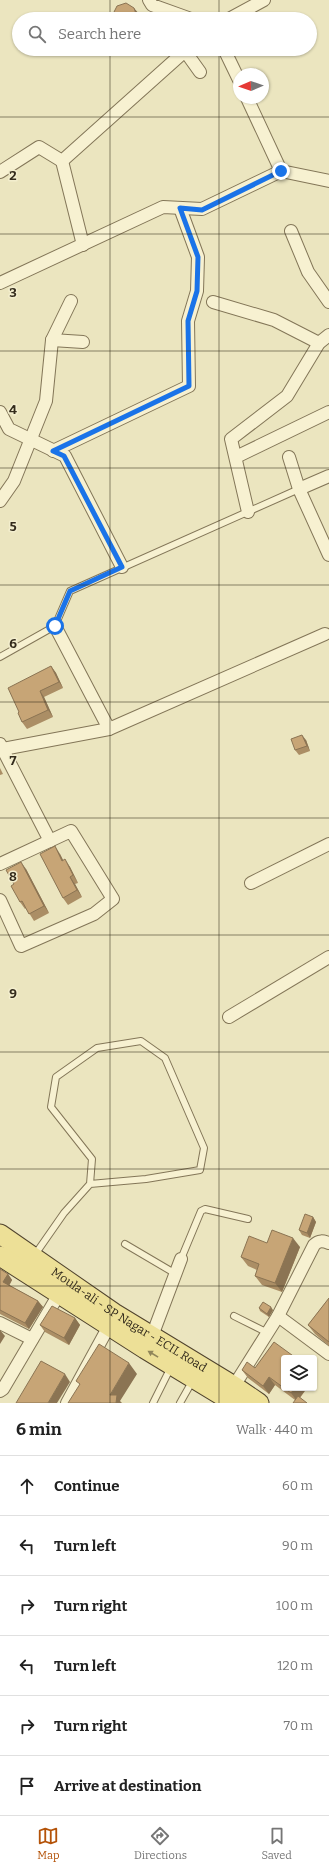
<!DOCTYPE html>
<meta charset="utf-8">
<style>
body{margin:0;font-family:Bitter,serif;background:#f2f2f2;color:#222}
.controls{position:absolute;right:12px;bottom:12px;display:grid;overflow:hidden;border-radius:4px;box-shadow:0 1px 3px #0004}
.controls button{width:36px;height:36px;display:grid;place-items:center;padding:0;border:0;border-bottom:1px solid #e0e0e0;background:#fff;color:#222;font:20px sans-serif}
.compass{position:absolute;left:233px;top:68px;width:36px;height:36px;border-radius:50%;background:#fff;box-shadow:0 1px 3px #0004;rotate:268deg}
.stop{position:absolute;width:12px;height:12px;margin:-9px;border:3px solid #1a73e8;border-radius:50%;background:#fff}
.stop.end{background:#1a73e8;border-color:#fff;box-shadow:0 1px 4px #0008}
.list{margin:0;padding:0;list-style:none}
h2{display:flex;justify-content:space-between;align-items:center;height:52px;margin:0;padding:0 16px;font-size:17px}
h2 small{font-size:13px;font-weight:400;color:#767676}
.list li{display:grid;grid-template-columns:26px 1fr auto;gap:12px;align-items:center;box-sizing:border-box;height:60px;padding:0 16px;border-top:1px solid #e0e0e0}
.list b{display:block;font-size:15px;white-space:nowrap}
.list em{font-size:13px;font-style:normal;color:#767676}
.icon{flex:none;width:22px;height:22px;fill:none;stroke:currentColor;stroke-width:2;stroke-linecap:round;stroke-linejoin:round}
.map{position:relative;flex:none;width:329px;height:1403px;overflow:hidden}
.search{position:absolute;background:#fff;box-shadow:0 1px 3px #0004;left:12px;right:12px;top:12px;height:44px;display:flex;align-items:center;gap:10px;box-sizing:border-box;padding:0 14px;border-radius:22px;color:#767676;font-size:15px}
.sheet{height:412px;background:#fff}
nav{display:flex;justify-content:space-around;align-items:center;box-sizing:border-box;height:56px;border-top:1px solid #e0e0e0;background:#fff;font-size:11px;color:#767676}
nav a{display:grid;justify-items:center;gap:2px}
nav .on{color:#b45309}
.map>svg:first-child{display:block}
</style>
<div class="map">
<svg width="329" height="1403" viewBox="0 0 329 1403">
<rect width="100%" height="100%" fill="#ebe5bf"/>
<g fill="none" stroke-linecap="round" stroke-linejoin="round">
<defs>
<g id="service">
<path d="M0,657L55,626L70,591L299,489"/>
<path d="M125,1244L176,1274"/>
<path d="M34,1256L64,1213L90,1184L146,1179L200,1170L204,1148L165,1058L141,1041L97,1048L56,1077L51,1107L92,1159L90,1184"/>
<path d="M181,1259L201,1211L205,1209L248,1219"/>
<path d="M234,1316L268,1333"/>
<path d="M153,1403L171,1367"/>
<path d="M180,1403L193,1380"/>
</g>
<g id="minor">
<path d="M149,0L152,5L191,19"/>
<path d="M229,19L264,0"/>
<path d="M224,49L239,80"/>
<path d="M247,98L281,171L329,181"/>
<path d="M62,161L83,245"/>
<path d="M0,172L39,147L62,161L185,51L200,72"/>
<path d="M291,231L308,272L329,302"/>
<path d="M0,283L163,207L202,209L281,171"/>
<path d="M213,302L274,320L319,343"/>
<path d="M52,340L83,342"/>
<path d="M0,412L9,429L65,456L122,567"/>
<path d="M53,451L189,386L188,321L197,291L198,257L180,208"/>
<path d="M236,457L329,412"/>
<path d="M289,457L299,489L329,555"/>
<path d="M299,489L329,476"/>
<path d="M0,501L14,481L46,401L52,340L71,301"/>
<path d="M248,512L231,439L287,396L319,343L329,335"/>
<path d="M55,626L109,729"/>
<path d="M0,744L50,841"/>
<path d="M3,749L109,729L325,634"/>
<path d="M0,864L71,831L113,899L94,914L21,946L0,900"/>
<path d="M251,883L329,844"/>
<path d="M229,1017L329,957"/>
<path d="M278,1316L329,1354"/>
<path d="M0,1323L32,1339"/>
<path d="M152,1336L181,1259"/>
<path d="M234,1386L278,1316L314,1245C319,1240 323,1241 329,1243"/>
<path d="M0,1391L3,1389L59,1294"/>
<path d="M67,1403L109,1326"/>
</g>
<g id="primary">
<path id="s1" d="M0,1234L114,1313L234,1386L259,1403"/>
<path d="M0,1256L145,1349L234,1403"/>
</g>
</defs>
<!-- service casing -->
<use href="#service" stroke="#837658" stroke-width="8"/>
<!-- minor casing -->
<use href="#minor" stroke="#837658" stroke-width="14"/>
<!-- primary casing -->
<use href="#primary" stroke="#50432d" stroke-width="21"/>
<!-- service -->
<use href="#service" stroke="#f7f1d1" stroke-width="6"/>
<!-- minor -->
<use href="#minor" stroke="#f7f1d1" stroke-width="12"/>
<!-- primary -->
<use href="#primary" stroke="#ede097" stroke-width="19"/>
</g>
<!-- wall -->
<g fill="#ab8e65">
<path d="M89,49H104L94,56Z"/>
<path d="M109,49H127L125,53L116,54Z"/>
<path d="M51,666L56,673L63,688L44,697L53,717L27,729L22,722L19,712Z"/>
<path d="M306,740L310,751L299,755L295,750Z"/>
<path d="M0,768L3,774L0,775Z"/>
<path d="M60,854L63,860L70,867L78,883L75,884L82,897L68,905L63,898Z"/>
<path d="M26,869L49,913L34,921L26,908L25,909L20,902L14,884Z"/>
<path d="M313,1217L316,1222L310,1238L302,1235L299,1230Z"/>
<path d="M267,1243L300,1247L282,1292L262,1285L255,1276L257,1270L248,1266L241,1257Z"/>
<path d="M0,1269L8,1274L12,1280L9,1285L38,1301L43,1307L29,1329L0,1314Z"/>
<path d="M329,1298V1346L315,1334L308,1325Z"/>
<path d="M259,1308L273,1310L269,1317L260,1311Z"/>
<path d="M75,1318L80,1325L69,1345L45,1332L40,1325Z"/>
<path d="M274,1342L284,1388H307L300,1398L295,1400L275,1385L269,1394L248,1378L242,1370L255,1368Z"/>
</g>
<!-- shaded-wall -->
<g fill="#8b7453">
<path d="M134,8L140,15L141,19H137Z"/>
<path d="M122,49H127L125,53Z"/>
<path d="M51,666L56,673L63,688L59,682Z"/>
<path d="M40,691L44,697L53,717L48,710Z"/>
<path d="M302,735L306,740L310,751L307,746Z"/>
<path d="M55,846L60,854L67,868L62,861Z"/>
<path d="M65,859L70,867L78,883L73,875Z"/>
<path d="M21,862L26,869L49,913L44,906Z"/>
<path d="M70,877L75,884L82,897L77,890Z"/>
<path d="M313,1217L316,1222L310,1238L307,1233Z"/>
<path d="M293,1238L300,1247L282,1292L275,1283Z"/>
<path d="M8,1274L12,1280L8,1288L3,1282Z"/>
<path d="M38,1301L43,1307L29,1329L25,1323Z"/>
<path d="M271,1307L273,1310L269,1317L267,1314Z"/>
<path d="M75,1318L80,1325L69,1345L64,1338Z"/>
<path d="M0,1330L5,1336L0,1344Z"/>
<path d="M129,1363L137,1374L120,1401L122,1403H115L110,1395Z"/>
<path d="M65,1374L70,1382L57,1403H48Z"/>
<path d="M269,1377L275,1385L269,1394L263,1386Z"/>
<path d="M295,1388H307L297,1401L291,1393Z"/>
</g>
<!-- building -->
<g fill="#c7a576" stroke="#8b7453">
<path d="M126,3L134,8L137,17V19H106L113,14L117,6Z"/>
<path d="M51,666L59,682L40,691L48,710L22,722L18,713L19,712L8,688Z"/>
<path d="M302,735L307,746L295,750L291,739Z"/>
<path d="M55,846L62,861L65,859L73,875L70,877L77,890L63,898L40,854Z"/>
<path d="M21,862L44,906L29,914L22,901L20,902L11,886L14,884L6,870Z"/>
<path d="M305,1214L313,1217L307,1233L299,1230Z"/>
<path d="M272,1230L293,1238L275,1283L255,1276L259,1264L241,1257L249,1236L267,1243Z"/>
<path d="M0,1269L8,1274L3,1282L38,1301L25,1323L0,1310Z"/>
<path d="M329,1298V1342L308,1325Z"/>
<path d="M263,1302L271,1307L267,1314L259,1308Z"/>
<path d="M52,1306L75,1318L64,1338L40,1325Z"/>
<path d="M274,1342L296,1358H284V1388L269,1377L263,1386L242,1370L247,1362L255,1368Z"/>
<path d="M99,1344L129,1363L110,1395H117L116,1403H68L80,1384L76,1381Z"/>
<path d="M41,1361L65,1374L48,1403H16Z"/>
<path d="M284,1388H295L291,1393Z"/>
<path d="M298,1396L307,1403H293Z"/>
</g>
<!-- one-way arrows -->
<defs><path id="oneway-solid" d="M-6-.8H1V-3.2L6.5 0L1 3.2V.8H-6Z"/></defs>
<use fill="#90865a" href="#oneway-solid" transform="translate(153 1354) rotate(-149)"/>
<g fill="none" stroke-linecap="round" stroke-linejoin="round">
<!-- route -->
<path stroke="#1a73e8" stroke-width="5" d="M55,626L70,591L122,567L64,456L53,451L189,386L188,321L197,291L198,257L180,208L202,210L281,171"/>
</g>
<!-- grid -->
<path fill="none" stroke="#332b1c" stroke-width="1" stroke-opacity="0.55" d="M110,0V19M219,0V19M110,49V1403M219,49V1403M0,117H329M0,234H329M0,351H329M0,468H329M0,585H329M0,702H329M0,818H329M0,935H329M0,1052H329M0,1169H329M0,1286H329"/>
<g text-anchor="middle" stroke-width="3" stroke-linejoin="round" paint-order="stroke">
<!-- street labels -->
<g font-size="12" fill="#332b1c" stroke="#f3eece">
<text dy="4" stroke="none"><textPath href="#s1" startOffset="155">Moula-ali - SP Nagar - ECIL Road</textPath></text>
</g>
</g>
<g font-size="13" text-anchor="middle" font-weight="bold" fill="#332b1c" stroke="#f3eece" stroke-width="3" stroke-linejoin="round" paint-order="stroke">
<text x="13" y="180">2</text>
<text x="13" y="297">3</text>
<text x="13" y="414">4</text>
<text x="13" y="531">5</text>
<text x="13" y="648">6</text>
<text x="13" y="765">7</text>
<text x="13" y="881">8</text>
<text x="13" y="998">9</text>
</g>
</svg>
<div class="controls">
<button><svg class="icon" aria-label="layers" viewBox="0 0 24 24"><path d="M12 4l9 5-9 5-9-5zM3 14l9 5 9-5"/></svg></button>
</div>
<svg class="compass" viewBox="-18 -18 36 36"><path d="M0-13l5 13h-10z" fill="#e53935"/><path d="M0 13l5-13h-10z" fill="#767676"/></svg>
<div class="stop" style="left:55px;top:626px"></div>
<div class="stop end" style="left:281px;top:171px"></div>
<div class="search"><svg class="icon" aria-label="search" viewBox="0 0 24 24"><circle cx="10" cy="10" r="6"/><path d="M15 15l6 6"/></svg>Search here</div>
</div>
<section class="sheet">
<h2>6 min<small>Walk · 440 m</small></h2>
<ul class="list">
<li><svg class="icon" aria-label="ahead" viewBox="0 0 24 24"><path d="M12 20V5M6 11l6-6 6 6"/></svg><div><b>Continue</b></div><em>60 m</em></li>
<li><svg class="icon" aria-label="left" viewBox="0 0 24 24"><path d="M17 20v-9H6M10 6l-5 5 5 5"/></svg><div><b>Turn left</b></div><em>90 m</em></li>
<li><svg class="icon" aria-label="right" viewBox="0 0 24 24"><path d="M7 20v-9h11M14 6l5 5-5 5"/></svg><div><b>Turn right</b></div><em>100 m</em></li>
<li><svg class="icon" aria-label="left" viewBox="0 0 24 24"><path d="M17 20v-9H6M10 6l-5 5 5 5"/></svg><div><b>Turn left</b></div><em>120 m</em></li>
<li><svg class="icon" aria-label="right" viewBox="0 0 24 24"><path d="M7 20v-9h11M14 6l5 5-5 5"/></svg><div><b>Turn right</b></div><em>70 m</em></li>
<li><svg class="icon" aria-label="arrive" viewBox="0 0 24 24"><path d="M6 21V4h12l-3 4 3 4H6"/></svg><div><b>Arrive at destination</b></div></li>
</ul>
</section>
<nav>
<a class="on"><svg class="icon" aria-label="map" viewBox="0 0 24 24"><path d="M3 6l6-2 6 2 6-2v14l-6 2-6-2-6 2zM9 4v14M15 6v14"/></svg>Map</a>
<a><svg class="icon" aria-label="directions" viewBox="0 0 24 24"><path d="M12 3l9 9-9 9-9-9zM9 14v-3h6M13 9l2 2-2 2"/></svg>Directions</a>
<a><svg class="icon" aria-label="saved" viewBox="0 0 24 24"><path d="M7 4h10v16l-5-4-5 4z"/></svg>Saved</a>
</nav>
